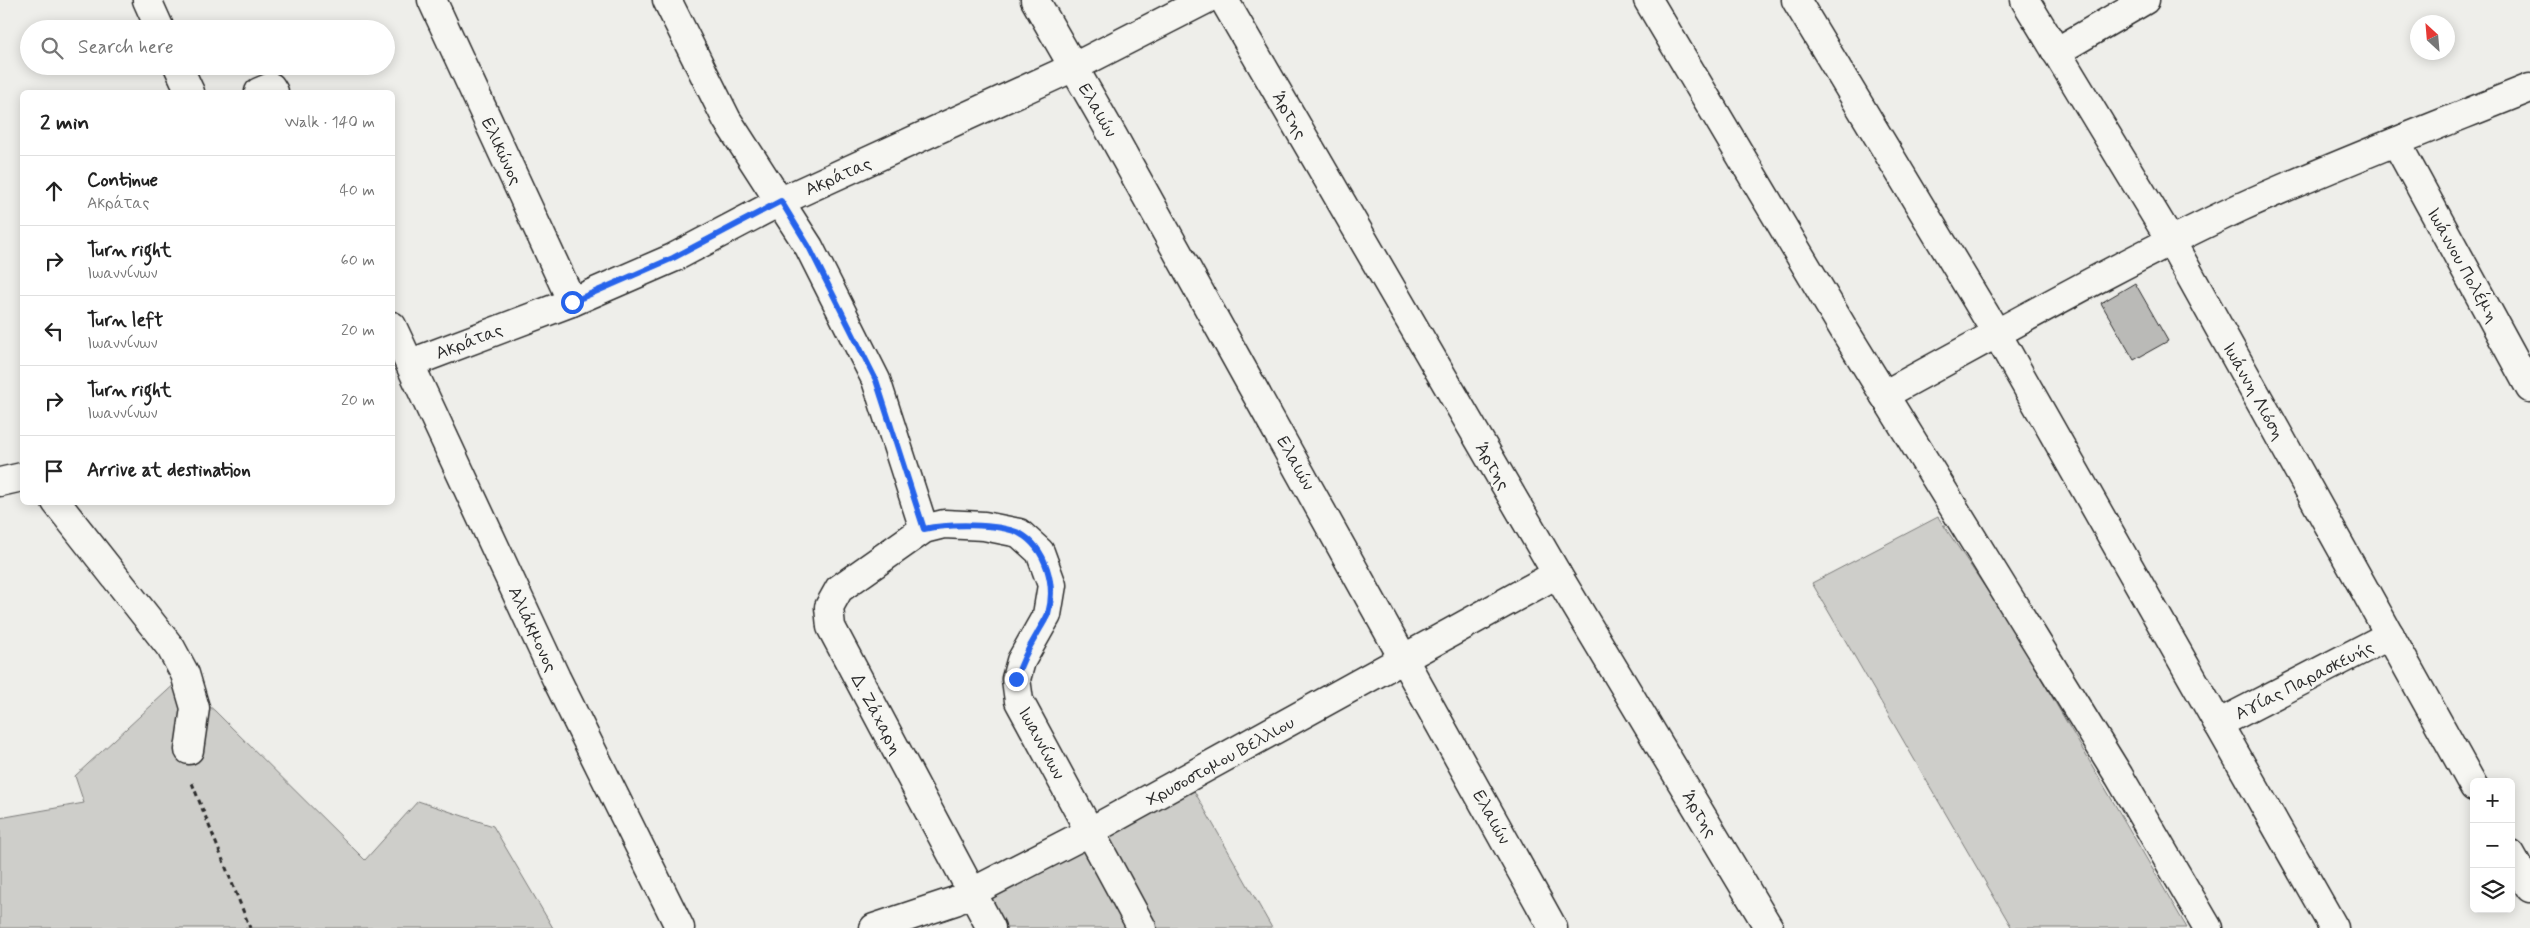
<!DOCTYPE html>
<meta charset="utf-8">
<style>
body{margin:0;font-family:Mynerve,sans-serif;background:#f6f6f6;color:#222}
.controls{position:absolute;right:15px;bottom:15px;display:grid;overflow:hidden;border-radius:8px;box-shadow:0 2px 12px #0003}
.controls button{width:45px;height:45px;display:grid;place-items:center;padding:0;border:0;border-bottom:1px solid #e0e0e0;background:#fff;color:#222;font:25px sans-serif}
.compass{position:absolute;left:2410px;top:15px;width:45px;height:45px;border-radius:50%;background:#fff;box-shadow:0 2px 12px #0003;rotate:334deg}
.stop{position:absolute;width:15px;height:15px;margin:-11px;border:4px solid #2563eb;border-radius:50%;background:#fff}
.stop.end{background:#2563eb;border-color:#fff;box-shadow:0 1px 5px #0008}
.list{margin:0;padding:0;list-style:none}
h2{display:flex;justify-content:space-between;align-items:center;height:65px;margin:0;padding:0 20px;font-size:21px}
h2 small{font-size:16px;font-weight:400;color:#767676}
.list li{display:grid;grid-template-columns:32px 1fr auto;gap:15px;align-items:center;box-sizing:border-box;height:70px;padding:0 20px;border-top:1px solid #e0e0e0}
.list b{display:block;font-size:19px;white-space:nowrap}
.list p{margin:0;font-size:16px;white-space:nowrap;color:#767676}
.list em{font-size:16px;font-style:normal;color:#767676}
.icon{flex:none;width:28px;height:28px;fill:none;stroke:currentColor;stroke-width:2;stroke-linecap:round;stroke-linejoin:round}
.map{position:relative;flex:none;width:2530px;height:928px;overflow:hidden}
.search{position:absolute;background:#fff;box-shadow:0 2px 12px #0003;left:20px;top:20px;width:375px;height:55px;display:flex;align-items:center;gap:12px;box-sizing:border-box;padding:0 18px;border-radius:28px;color:#767676;font-size:19px}
.panel{position:absolute;background:#fff;box-shadow:0 2px 12px #0003;left:20px;top:90px;width:375px;height:415px;border-radius:8px}
.map>svg:first-child{display:block}
</style>
<div class="map">
<svg width="2530" height="928" viewBox="0 0 2530 928">
<rect width="100%" height="100%" fill="#eeeeea"/>
<filter id="ink" filterUnits="userSpaceOnUse"><feTurbulence type="fractalNoise" baseFrequency=".02" numOctaves="2"/><feDisplacementMap in="SourceGraphic" scale="10" xChannelSelector="R" yChannelSelector="G"/><feConvolveMatrix kernelMatrix="1 2 1 2 8 2 1 2 1" color-interpolation-filters="sRGB"/></filter>
<g filter="url(#ink)">
<!-- green -->
<g fill="#cececa" stroke="#7c7c7a">
<path d="M1938,517L2007,620L2187,928H2012L1812,583Z"/>
<path d="M179,680L215,711L365,860L418,801L493,826L553,928H0V818L84,803L75,776Z"/>
<path d="M1193,789L1272,928H984L973,906Z"/>
</g>
<!-- building -->
<path fill="#babab7" stroke="#2b2b2b" d="M2135,283L2168,341L2134,360L2101,303Z"/>
<g fill="none" stroke-linecap="round" stroke-linejoin="round">
<defs>
<g id="street">
<path d="M147,0L160,29"/>
<path d="M432,0L572,302"/>
<path d="M667,0L727,120L809,247L876,380L924,529"/>
<path d="M1035,0L1113,136L1553,928"/>
<path d="M1224,0L1557,574L1769,928"/>
<path d="M1648,0L1846,333L2119,776L2208,928"/>
<path d="M1796,0L1997,334L2334,928"/>
<path d="M2025,0L2171,241L2474,787"/>
<path d="M2056,52L2145,0"/>
<path d="M178,66L190,92"/>
<path d="M259,92L271,87L274,92"/>
<path d="M2396,142L2530,388"/>
<path d="M392,326L556,678L680,928"/>
<path d="M411,363L572,302L673,258L781,201L1074,67L1205,0"/>
<path d="M1884,395C2002,331 2119,264 2241,207C2336,164 2433,127 2530,88"/>
<path d="M0,482L22,477"/>
<path d="M56,502L171,648L185,674L195,708L189,750"/>
<path d="M2218,724L2390,635"/>
<path d="M2511,854L2530,888"/>
<path d="M874,928L955,901L1089,832L1557,574"/>
<path d="M991,928L831,627L829,607L839,589L924,529L944,524L984,526L1019,533L1040,552L1052,585L1047,615L1021,661L1016,679L1019,701L1142,928"/>
</g>
</defs>
<!-- street casing -->
<use href="#street" stroke="#2b2b2b" stroke-width="31"/>
<!-- path -->
<path stroke="#2b2b2b" stroke-width="3" stroke-dasharray="5 4" stroke-linecap="butt" d="M192,783L250,928"/>
<!-- street -->
<use href="#street" stroke="#f6f6f2" stroke-width="28"/>
</g>
</g>
<g fill="none" stroke-linecap="round" stroke-linejoin="round" filter="url(#ink)">
<!-- route -->
<path stroke="#2563eb" stroke-width="6" d="M572,302L673,258L781,201L809,247L876,380L924,529C947,524 997,523 1019,533C1047,548 1056,586 1048,614C1045,621 1040,628 1037,634C1028,649 1021,663 1016,679"/>
</g>
<g text-anchor="middle" stroke-width="4.5" stroke-linejoin="round" paint-order="stroke">
<!-- street labels -->
<g font-size="18" fill="#2b2b2b" stroke="#f6f6f2">
<text transform="translate(1098 110) rotate(60)" y="6">Ελαιών</text>
<text transform="translate(1290 115) rotate(60)" y="6">Άρτης</text>
<text transform="translate(502 151) rotate(65)" y="6">Ελικώνος</text>
<text transform="translate(838 176) rotate(-24)" y="6">Ακράτας</text>
<text transform="translate(2463 265) rotate(61)" y="6">Ιωάννου Πολέμη</text>
<text transform="translate(469 341) rotate(-21)" y="6">Ακράτας</text>
<text transform="translate(2254 391) rotate(61)" y="6">Ιωάννη Λιόση</text>
<text transform="translate(1296 463) rotate(61)" y="6">Ελαιών</text>
<text transform="translate(1493 466) rotate(60)" y="6">Άρτης</text>
<text transform="translate(533 629) rotate(65)" y="6">Αλιάκμονος</text>
<text transform="translate(2304 680) rotate(-27)" y="6">Αγίας Παρασκευής</text>
<text transform="translate(877 714) rotate(62)" y="6">Δ. Ζάχαρη</text>
<text transform="translate(1042 743) rotate(62)" y="6">Ιωαννίνων</text>
<text transform="translate(1220 761) rotate(-29)" y="6">Χρυσοστομου Βελλιου</text>
<text transform="translate(1700 814) rotate(59)" y="6">Άρτης</text>
<text transform="translate(1492 817) rotate(61)" y="6">Ελαιών</text>
</g>
</g>
</svg>
<div class="controls">
<button>+</button>
<button>−</button>
<button><svg class="icon" aria-label="layers" viewBox="0 0 24 24"><path d="M12 4l9 5-9 5-9-5zM3 14l9 5 9-5"/></svg></button>
</div>
<svg class="compass" viewBox="-18 -18 36 36"><path d="M0-13l5 13h-10z" fill="#e53935"/><path d="M0 13l5-13h-10z" fill="#767676"/></svg>
<div class="stop" style="left:572px;top:302px"></div>
<div class="stop end" style="left:1016px;top:679px"></div>
<div class="search"><svg class="icon" aria-label="search" viewBox="0 0 24 24"><circle cx="10" cy="10" r="6"/><path d="M15 15l6 6"/></svg>Search here</div>
<section class="panel">
<h2>2 min<small>Walk · 140 m</small></h2>
<ul class="list">
<li><svg class="icon" aria-label="ahead" viewBox="0 0 24 24"><path d="M12 20V5M6 11l6-6 6 6"/></svg><div><b>Continue</b><p>Ακράτας</p></div><em>40 m</em></li>
<li><svg class="icon" aria-label="right" viewBox="0 0 24 24"><path d="M7 20v-9h11M14 6l5 5-5 5"/></svg><div><b>Turn right</b><p>Ιωαννίνων</p></div><em>60 m</em></li>
<li><svg class="icon" aria-label="left" viewBox="0 0 24 24"><path d="M17 20v-9H6M10 6l-5 5 5 5"/></svg><div><b>Turn left</b><p>Ιωαννίνων</p></div><em>20 m</em></li>
<li><svg class="icon" aria-label="right" viewBox="0 0 24 24"><path d="M7 20v-9h11M14 6l5 5-5 5"/></svg><div><b>Turn right</b><p>Ιωαννίνων</p></div><em>20 m</em></li>
<li><svg class="icon" aria-label="arrive" viewBox="0 0 24 24"><path d="M6 21V4h12l-3 4 3 4H6"/></svg><div><b>Arrive at destination</b></div></li>
</ul>
</section>
</div>
